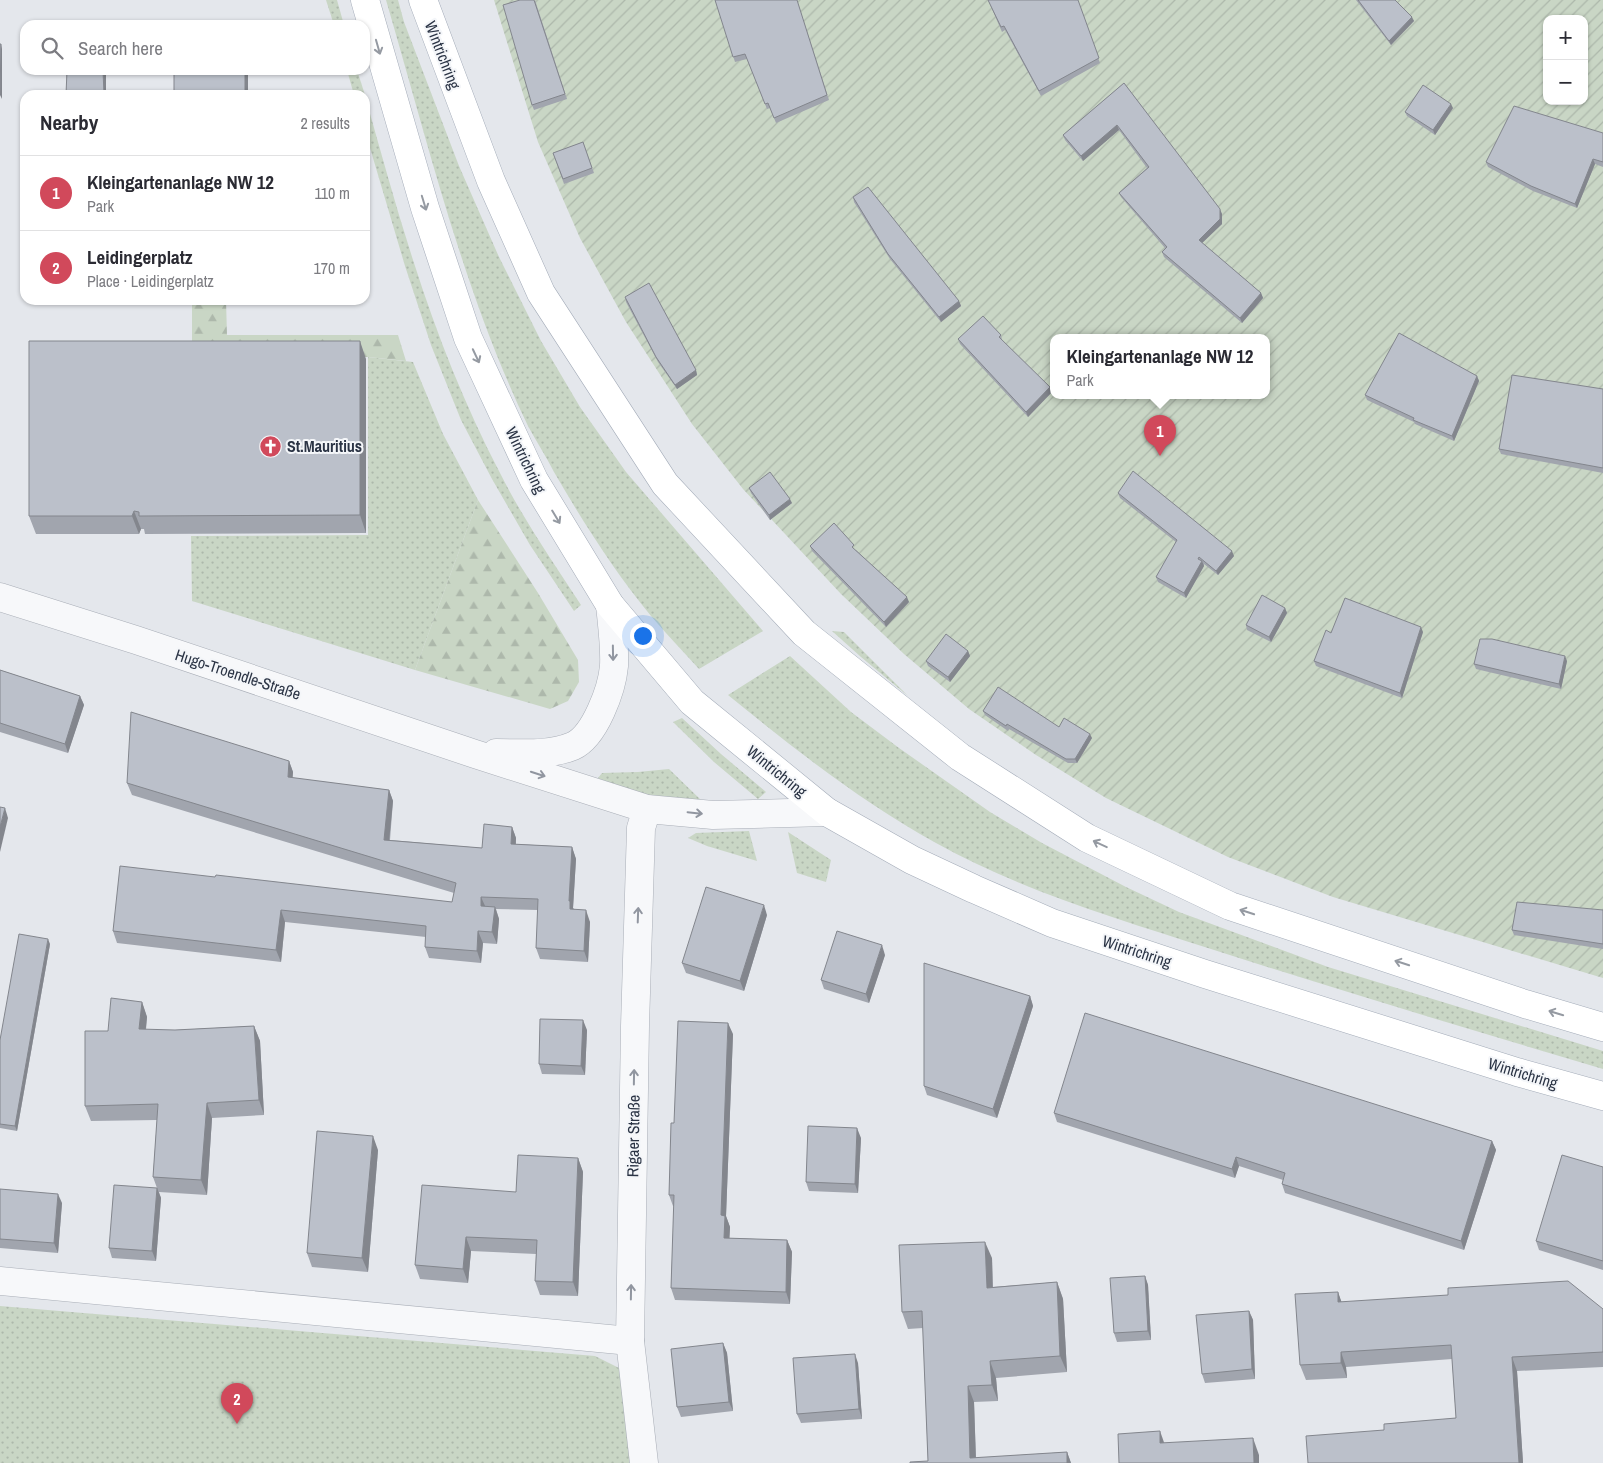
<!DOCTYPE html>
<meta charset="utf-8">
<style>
body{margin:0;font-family:"Archivo Narrow",sans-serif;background:#f7f7f7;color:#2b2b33}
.controls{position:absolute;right:15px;top:15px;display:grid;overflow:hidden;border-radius:10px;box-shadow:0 1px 4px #0004}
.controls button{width:45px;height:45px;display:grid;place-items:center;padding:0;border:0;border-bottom:1px solid #e1e1e2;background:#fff;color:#2b2b33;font:25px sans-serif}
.you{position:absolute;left:642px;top:635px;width:18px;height:18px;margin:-12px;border:4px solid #fff;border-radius:50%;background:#1a73e8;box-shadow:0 0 0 8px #1a73e833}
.badge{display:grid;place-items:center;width:32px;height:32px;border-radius:50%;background:#d1495b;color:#fff;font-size:16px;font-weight:700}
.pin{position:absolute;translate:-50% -41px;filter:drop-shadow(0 1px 2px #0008)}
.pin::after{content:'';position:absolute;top:26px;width:18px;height:15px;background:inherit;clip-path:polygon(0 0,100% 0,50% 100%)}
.popup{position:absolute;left:1050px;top:334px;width:220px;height:65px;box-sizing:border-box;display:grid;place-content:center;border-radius:10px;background:#fff;filter:drop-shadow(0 1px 4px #0005);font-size:16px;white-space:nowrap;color:#7c7c81}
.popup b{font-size:19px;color:#2b2b33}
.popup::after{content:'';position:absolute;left:50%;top:100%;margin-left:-10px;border:10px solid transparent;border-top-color:#fff}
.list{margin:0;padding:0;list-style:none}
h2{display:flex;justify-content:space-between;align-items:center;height:65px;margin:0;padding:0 20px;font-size:21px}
h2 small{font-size:16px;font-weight:400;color:#7c7c81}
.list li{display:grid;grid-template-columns:32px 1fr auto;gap:15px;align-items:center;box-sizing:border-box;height:75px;padding:0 20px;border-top:1px solid #e1e1e2}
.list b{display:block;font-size:19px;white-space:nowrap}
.list p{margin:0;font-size:16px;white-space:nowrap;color:#7c7c81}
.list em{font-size:16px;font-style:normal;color:#7c7c81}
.icon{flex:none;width:28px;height:28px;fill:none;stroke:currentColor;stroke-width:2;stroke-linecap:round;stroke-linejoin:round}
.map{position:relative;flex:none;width:1603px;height:1463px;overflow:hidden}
.search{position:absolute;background:#fff;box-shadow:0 1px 4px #0004;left:20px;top:20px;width:350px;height:55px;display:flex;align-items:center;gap:12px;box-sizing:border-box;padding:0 18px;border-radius:15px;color:#7c7c81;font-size:19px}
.panel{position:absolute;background:#fff;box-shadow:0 1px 4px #0004;left:20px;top:90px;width:350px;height:215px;border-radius:15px}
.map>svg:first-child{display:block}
</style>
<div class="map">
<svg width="1603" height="1463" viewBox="0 0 1603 1463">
<defs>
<pattern id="grass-dots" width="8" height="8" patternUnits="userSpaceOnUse" patternTransform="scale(1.25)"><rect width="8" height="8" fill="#c9d6c5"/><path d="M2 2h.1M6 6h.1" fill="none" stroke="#adb8ab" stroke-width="1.8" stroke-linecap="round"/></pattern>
<pattern id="forest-firs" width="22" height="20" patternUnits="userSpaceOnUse" patternTransform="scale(1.25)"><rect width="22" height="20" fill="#c9d6c5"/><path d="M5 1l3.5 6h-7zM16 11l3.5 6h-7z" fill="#adb8ab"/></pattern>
<pattern id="garden-furrows" width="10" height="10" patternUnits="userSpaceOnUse" patternTransform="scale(1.25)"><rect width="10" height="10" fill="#c9d6c5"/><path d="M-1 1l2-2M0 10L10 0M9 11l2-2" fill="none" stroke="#adb8ab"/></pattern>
</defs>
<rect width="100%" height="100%" fill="#e4e7ec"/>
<!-- grass -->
<g fill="url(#grass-dots)">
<path d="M326,0H337L344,25H334Z"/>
<path d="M386,0H398L404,22L459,166L499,257L541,341L580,407L626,472L763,631L699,669C683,651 666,634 651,616C614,571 583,522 554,472C546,456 536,441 528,426C463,291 428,143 386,0Z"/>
<path d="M347,70H357L365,95H354Z"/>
<path d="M365,96C381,152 396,208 414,263C437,335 465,406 500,473C523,519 553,562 581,605L574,611L530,545L492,479L461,420L431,345L405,266L365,131Z"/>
<path d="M368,357L413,362L443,434L478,500L415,670L192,601L191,536L368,535Z"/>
<path d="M832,631L844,632L908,696L861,657Z"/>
<path d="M790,656L851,712L899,748L990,812L1042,843L1126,887L1179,912L1328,967L1603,1051V1069C1472,1030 1341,991 1211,949C1118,919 1022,891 936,843C862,802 794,749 728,695Z"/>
<path d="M682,718L721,754L766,792L758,799L714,762L673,722Z"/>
<path d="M669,769L702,801L640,795L603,782L598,778L602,773L638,772Z"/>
<path d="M749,831L757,861L707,846L688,838L696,833Z"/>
<path d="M788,832L831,860L826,882L797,873Z"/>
<path d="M0,1306L595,1356L623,1370L633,1463H0Z"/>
</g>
<!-- forest -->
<g fill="url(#forest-firs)">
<path d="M226,300L227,335H398L406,361L368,357H192V301Z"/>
<path d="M478,500L538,593L578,660L579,682L568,701L550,709L415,670Z"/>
</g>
<!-- garden -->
<path fill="url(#garden-furrows)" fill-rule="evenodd" d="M494,0H1603V978L1333,897L1228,857L1106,798L1036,755L969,709L904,654L841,594L743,489L692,424L626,322L580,238L538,142ZM1547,19H1584V101H1547ZM1054,337H1266V395H1054Z"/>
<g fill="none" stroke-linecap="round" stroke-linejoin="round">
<defs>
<g id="minor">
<path d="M0,597L136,640L475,754L647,809L713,815L827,812"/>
<path d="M496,753C521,753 549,756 573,746C595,736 612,689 614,666C615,646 612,625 610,605"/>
<path d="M0,1281L630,1341"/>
<path d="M644,1463L630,1341L635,1026L641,828L647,809"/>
</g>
<g id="major">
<path d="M365,0L425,208L468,338L534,480L610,605L692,702L827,812L912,860L974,889L1052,923L1205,974L1517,1072L1603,1096"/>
<path d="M423,0L491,181L541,293L665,484L804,633L960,757L1087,838L1230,906L1525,1004L1603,1027"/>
</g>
</defs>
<!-- minor casing -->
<use href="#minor" stroke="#a9aeb7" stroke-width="29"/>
<!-- major casing -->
<use href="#major" stroke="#a3abb8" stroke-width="29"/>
<!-- minor -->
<use href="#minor" stroke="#f7f8fa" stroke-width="28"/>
<!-- major -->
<use href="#major" stroke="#fff" stroke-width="28"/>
</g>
<!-- wall -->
<g fill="#a1a5ae">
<path d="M535,0L567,99L534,110L532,105Z"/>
<path d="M715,0H797L829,100L776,123L770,108L767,109L747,59L735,62Z"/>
<path d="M988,0H1078L1100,63L1041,96L1005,30L1002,32Z"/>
<path d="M1356,0H1395L1414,21L1391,45Z"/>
<path d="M1124,83L1222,214V224L1202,243L1261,293L1263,298L1242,323L1164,257L1162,252L1165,248L1121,197L1119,193L1147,168L1119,130L1083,161L1065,140L1063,135Z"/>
<path d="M1453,108L1435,135L1407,116L1405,112Z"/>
<path d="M1603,133V167L1595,164L1577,208L1533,191L1488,167L1486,162Z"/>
<path d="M583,142L594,173L564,184L553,153Z"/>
<path d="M853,197L959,301L961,306L941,322L890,259L854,202Z"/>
<path d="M625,297L696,370L697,375L677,389L658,362L626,302Z"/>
<path d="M1001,335L1002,340L1050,387L1052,392L1028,417L960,344L958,339Z"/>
<path d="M366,359V533L145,534L144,529H141L139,534H36L29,516Z"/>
<path d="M1477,376L1479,381L1454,441L1415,424L1414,422L1367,400L1365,395Z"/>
<path d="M1603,389V473L1501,454L1499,449Z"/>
<path d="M749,488L792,503L770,520L751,493Z"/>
<path d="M1118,493L1234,556L1218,575L1204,564V566L1186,598L1158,582L1156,577L1176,542L1120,498Z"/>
<path d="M810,546L856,550L909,602L886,627L812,551Z"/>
<path d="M1285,608L1287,613L1271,642L1247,630L1246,625Z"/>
<path d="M1423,632L1402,698L1316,666L1314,661L1331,633Z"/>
<path d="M968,651L970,656L950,682L928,666L926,661Z"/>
<path d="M1567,661L1561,689L1476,669L1474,664Z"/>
<path d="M0,670L80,696L84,705L68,753L0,732Z"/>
<path d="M983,711L1059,727L1092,738L1077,763H1068L1009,729L1008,731L985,715Z"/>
<path d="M289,761L293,772L292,778L389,790L393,801L390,840L482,848L512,827L516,838V844L572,847L576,859L573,908L590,922L588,962L540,959L536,948L538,910L496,909L499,919L497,944L483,943L481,963L429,958L425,947L426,937L285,922L281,962L117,943L113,931L215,877L452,902L454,893L132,795L127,783Z"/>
<path d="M1603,910V949L1514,935L1512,930Z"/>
<path d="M767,915L744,991L686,973L682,963Z"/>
<path d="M50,944L17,1131L0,1128V1040Z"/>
<path d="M885,955L869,1003L824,989L821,980Z"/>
<path d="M1030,996L1033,1006L997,1118L927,1095L924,1086Z"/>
<path d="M142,1002L147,1017L146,1030H175L254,1026L260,1041L264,1115L212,1118L207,1195L159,1192L161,1198L156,1261L112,1258L109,1248L157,1188L153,1177L157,1120L91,1121L85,1106L108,1031Z"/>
<path d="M587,1030L585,1075L542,1074L539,1064Z"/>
<path d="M733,1034L726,1216L730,1227L729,1238L787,1240L792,1252L790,1304L675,1300L671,1288L674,1206H673L669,1195L674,1123Z"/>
<path d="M1054,1113L1492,1141L1496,1150L1464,1250L1285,1193L1282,1184L1283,1180L1239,1166L1235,1178L1057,1122Z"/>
<path d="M861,1138L858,1193L809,1191L806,1182Z"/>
<path d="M378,1150L368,1272L312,1267L307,1253Z"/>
<path d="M578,1158L583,1172L578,1296L540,1295L535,1281L536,1254L471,1251L468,1283L420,1279L415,1265L516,1192Z"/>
<path d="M1603,1167V1270L1539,1250L1536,1241Z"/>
<path d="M0,1189L62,1203L58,1253L0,1248Z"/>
<path d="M992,1258L993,1287L1057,1282L1063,1299L1067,1372L996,1378L998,1401L974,1402L976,1458L1067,1452L1071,1463H910L928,1461L923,1328L908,1329L902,1312Z"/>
<path d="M1145,1276L1148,1285L1151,1340L1117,1342L1114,1333Z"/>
<path d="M1338,1292L1341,1302L1603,1309V1367L1517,1371L1523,1463H1308L1384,1430L1456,1418L1452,1359L1346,1367L1347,1378L1306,1380L1300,1365Z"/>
<path d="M1249,1311L1253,1320L1255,1379L1205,1383L1202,1374Z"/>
<path d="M723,1343L727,1353L733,1411L681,1417L677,1407Z"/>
<path d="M858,1363L862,1419L801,1423L797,1414Z"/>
</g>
<!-- shaded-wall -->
<g fill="#83868d">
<path d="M1412,17L1414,21L1391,45L1389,41Z"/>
<path d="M1,44L2,49V99L0,95Z"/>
<path d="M103,70H106V95H104Z"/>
<rect x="245" y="70" width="3" height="25"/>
<path d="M1451,104L1453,108L1435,135L1433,130Z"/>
<path d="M1117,125L1119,130L1083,161L1081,156Z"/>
<path d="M1593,159L1595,164L1577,208L1575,204Z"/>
<path d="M1220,209L1222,214V224L1200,245L1199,240Z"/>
<path d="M1261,293L1263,298L1242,323L1240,318Z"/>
<path d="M959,301L961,306L941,322L939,317Z"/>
<path d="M360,341L366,359V533L360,515Z"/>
<path d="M696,370L697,375L677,389L675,385Z"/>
<path d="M1477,376L1479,381L1454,441L1452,436Z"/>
<path d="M1050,387L1052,392L1028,417L1026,412Z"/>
<path d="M790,499L792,503L770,520L769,515Z"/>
<path d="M134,511L141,529L139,534L132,516Z"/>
<path d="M1232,551L1234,556L1218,575L1216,571Z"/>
<path d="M1202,561L1204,566L1186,598L1184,593Z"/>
<path d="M907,597L909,602L886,627L884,622Z"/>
<path d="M1285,608L1287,613L1271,642L1269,637Z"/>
<path d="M1421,627L1423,632L1402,698L1400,693Z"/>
<path d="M968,651L970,656L950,682L948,677Z"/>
<path d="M1565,656L1567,661L1561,689L1559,684Z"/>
<path d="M80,696L84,705L68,753L65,744Z"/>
<path d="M1090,734L1092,738L1077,763L1075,759Z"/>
<path d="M289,761L293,772L292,789L288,777Z"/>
<path d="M389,790L393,801L388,852L384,840Z"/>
<path d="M5,808L8,818L0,852V827Z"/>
<path d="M512,827L516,838L515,855L511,844Z"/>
<path d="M572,847L576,859L573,908L574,912L570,909L569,901Z"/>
<path d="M481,897L486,908L481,906Z"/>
<path d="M764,905L767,915L744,991L740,981Z"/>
<path d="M495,907L499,919L497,944L492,932Z"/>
<path d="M281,910L285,922L281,962L276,950Z"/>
<path d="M586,910L590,922L588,962L584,951Z"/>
<path d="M478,931L483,943L481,963L477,951Z"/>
<path d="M48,939L50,944L17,1131L15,1126Z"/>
<path d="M882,945L885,955L869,1003L866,994Z"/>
<path d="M1030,996L1033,1006L997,1118L993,1109Z"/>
<path d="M142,1002L147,1017L144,1045L139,1029Z"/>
<path d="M583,1020L587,1030L585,1075L581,1066Z"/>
<path d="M728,1023L733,1034L726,1216L730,1227L729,1250L724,1238L721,1215Z"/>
<path d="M254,1026L260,1041L264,1115L259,1100Z"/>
<path d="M207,1103L212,1118L207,1195L201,1180Z"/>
<path d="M857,1128L861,1138L858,1193L855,1184Z"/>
<path d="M373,1136L378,1150L368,1272L362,1258Z"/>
<path d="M1492,1141L1496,1150L1464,1250L1461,1241Z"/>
<path d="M1236,1157L1239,1166L1235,1178L1232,1169Z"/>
<path d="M578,1158L583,1172L578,1296L573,1282Z"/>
<path d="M157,1188L161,1198L156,1261L152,1251Z"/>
<path d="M58,1194L62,1203L58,1253L54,1243Z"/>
<path d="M466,1237L471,1251L468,1283L463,1269Z"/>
<path d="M787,1240L792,1252L790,1304L786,1292Z"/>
<path d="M985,1242L992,1258L993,1304L987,1288Z"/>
<path d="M1145,1276L1148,1285L1151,1340L1148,1331Z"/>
<path d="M1057,1282L1063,1299L1067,1372L1060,1356Z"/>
<path d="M1338,1292L1343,1306L1338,1302Z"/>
<path d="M1249,1311L1253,1320L1255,1379L1252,1369Z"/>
<path d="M723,1343L727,1353L733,1411L729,1402Z"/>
<path d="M1341,1352L1346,1367L1347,1378L1341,1363Z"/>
<path d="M855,1354L858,1363L862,1419L859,1409Z"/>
<path d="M1512,1357L1517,1371L1523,1463H1519Z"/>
<path d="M990,1361L996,1378L998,1401L992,1385Z"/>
<path d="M968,1386L974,1402L976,1463L970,1458Z"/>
<path d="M1160,1431L1166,1448L1160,1443Z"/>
<path d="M1253,1438L1259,1455V1463H1254Z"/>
<path d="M1067,1452L1071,1463H1067Z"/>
</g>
<!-- building -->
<g fill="#bbc0ca" stroke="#83868d">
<path d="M520,0H534L565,94L532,105L503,5Z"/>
<path d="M715,0H797L827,95L774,118L768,103L765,104L745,54L733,57Z"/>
<path d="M988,0H1078L1099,58L1039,91L1004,26L1001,27Z"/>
<path d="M1358,0H1395L1412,17L1389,41Z"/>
<path d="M0,44H1L0,95Z"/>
<path d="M67,70H103L104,95H66Z"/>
<rect x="174" y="70" width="71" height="25"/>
<path d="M1124,83L1220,209V219L1199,240L1261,293L1240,318L1162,252L1167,247L1119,193L1149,167L1117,125L1081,156L1063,135Z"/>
<path d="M1423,85L1451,104L1433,130L1405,112Z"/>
<path d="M1514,106L1603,133V162L1593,159L1575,204L1531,186L1486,162Z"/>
<path d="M583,142L592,168L563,179L553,153Z"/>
<path d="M868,187L959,301L939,317L888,254L853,197Z"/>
<path d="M649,283L696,370L675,385L656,357L625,297Z"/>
<path d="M983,316L1001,335L999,337L1050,387L1026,412L958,339Z"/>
<path d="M1399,333L1477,376L1452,436L1413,420L1414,418L1365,395Z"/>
<path d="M29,341H360V515L139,516V512L134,511L132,516H29Z"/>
<path d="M1512,375L1603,389V468L1499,449Z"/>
<path d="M1133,471L1232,551L1216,571L1199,557L1198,559L1202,561L1184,593L1156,577L1177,540L1118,493Z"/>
<path d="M770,472L790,499L769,515L749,488Z"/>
<path d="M834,523L854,545L852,547L907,597L884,622L810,546Z"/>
<path d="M1262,595L1285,608L1269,637L1246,625Z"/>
<path d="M1345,598L1421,627L1400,693L1314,661L1326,630L1331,633Z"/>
<path d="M946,634L968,651L948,677L926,661Z"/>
<path d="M1480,639H1492L1565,656L1559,684L1474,664Z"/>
<path d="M0,670L80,696L65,744L0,723Z"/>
<path d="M998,687L1059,727L1064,718L1090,734L1075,759H1066L1007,724L1006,726L983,711Z"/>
<path d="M131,712L289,761L288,777L389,790L384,840L482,848L484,824L512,827L511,844L572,847L569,901H570V909L586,910L584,951L536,948L538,899L481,897V906L495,907L492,932L478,931L477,951L425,947L426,926L281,910L276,950L113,931L120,866L215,877L216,875L452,902L456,883L127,783Z"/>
<path d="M0,807L5,808L0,827Z"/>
<path d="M706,887L764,905L740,981L682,963Z"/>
<path d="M1517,902L1603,910V944L1512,930Z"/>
<path d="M837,931L882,945L866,994L821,980Z"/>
<path d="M19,934L48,939L15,1126L0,1124V1040Z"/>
<path d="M924,963L1030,996L993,1109L924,1086Z"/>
<path d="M111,998L142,1002L139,1029L175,1030L254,1026L259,1100L207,1103L201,1180L153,1177L158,1104L85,1106V1031H108Z"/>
<path d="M1085,1013L1492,1141L1461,1241L1282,1184L1285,1173L1236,1157L1232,1169L1054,1113Z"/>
<path d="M540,1019L583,1020L581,1066L539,1064Z"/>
<path d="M678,1021L728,1023L721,1215L725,1216L724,1238L787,1240L786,1292L671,1288L674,1195H669L671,1123H674Z"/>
<path d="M808,1126L857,1128L855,1184L806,1182Z"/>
<path d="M317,1131L373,1136L362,1258L307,1253Z"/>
<path d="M518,1155L578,1158L573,1282L535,1281L537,1240L466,1237L463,1269L415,1265L422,1185L516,1192Z"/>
<path d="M1562,1155L1603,1167V1261L1536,1241Z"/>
<path d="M114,1185L157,1188L152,1251L109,1248Z"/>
<path d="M0,1189L58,1194L54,1243L0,1239Z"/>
<path d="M985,1242L987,1288L1057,1282L1060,1356L990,1361L992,1385L968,1386L970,1458L1067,1452V1463H910V1462L928,1461L922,1311L902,1312L899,1245Z"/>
<path d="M1145,1276L1148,1331L1114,1333L1110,1278Z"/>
<path d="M1568,1281L1603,1309V1352L1512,1357L1519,1463H1308L1306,1436L1384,1430V1424L1456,1418L1451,1345L1341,1352V1363L1300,1365L1295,1294L1338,1292V1302L1448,1295V1288Z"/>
<path d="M1249,1311L1252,1369L1202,1374L1196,1315Z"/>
<path d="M723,1343L729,1402L677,1407L671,1349Z"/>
<path d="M855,1354L859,1409L797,1414L793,1358Z"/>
<path d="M1160,1431V1443L1253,1438L1254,1463H1119L1118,1434Z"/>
</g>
<!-- one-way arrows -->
<defs><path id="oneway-shaft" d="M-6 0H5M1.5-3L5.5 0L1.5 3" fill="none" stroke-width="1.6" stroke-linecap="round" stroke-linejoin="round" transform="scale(1.25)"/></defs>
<g stroke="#959aa2">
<use href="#oneway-shaft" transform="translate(378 47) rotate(74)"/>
<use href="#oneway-shaft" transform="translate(424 203) rotate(73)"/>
<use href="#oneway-shaft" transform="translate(476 356) rotate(65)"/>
<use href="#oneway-shaft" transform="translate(556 517) rotate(59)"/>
<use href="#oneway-shaft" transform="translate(1100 844) rotate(-155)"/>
<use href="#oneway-shaft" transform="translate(1247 912) rotate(-162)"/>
<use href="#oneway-shaft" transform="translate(1402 963) rotate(-162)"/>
<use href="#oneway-shaft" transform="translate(1556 1013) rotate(-163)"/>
</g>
<g stroke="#9196a0">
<use href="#oneway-shaft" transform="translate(613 653) rotate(89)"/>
<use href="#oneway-shaft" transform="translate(538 774) rotate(18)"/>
<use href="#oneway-shaft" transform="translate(695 813) rotate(6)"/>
<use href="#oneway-shaft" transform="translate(638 915) rotate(-88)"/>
<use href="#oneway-shaft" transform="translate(634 1077) rotate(-89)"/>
<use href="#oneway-shaft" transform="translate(631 1292) rotate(-89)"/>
</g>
<!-- icons -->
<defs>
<symbol id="church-disc" viewBox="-11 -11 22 22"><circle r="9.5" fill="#d1495b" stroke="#f4f6f9"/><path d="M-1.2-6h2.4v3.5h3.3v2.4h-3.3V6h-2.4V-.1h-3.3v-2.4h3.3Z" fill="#fff"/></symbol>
</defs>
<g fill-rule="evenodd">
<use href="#church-disc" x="258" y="434" width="25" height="25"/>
</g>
<g text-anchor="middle" stroke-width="4" stroke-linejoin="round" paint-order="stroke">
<!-- street labels -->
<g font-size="16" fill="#2b3445" stroke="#f4f6f9">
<text transform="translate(443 55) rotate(69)" y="6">Wintrichring</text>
<text transform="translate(526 460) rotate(64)" y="6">Wintrichring</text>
<text transform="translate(238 674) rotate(18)" y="6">Hugo-Troendle-Straße</text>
<text transform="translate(777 771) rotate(39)" y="6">Wintrichring</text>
<text transform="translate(1137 951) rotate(18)" y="6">Wintrichring</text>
<text transform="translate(1523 1073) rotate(17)" y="6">Wintrichring</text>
<text transform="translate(633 1136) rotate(-89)" y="6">Rigaer Straße</text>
</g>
<!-- poi labels -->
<g font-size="16" font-weight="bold" fill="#2b3445" stroke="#f4f6f9" text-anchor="start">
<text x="287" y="452">St.Mauritius</text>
</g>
</g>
</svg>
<div class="controls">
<button>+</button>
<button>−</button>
</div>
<div class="you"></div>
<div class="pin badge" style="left:1160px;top:456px">1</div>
<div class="popup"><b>Kleingartenanlage NW 12</b>Park</div>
<div class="pin badge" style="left:237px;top:1424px">2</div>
<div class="search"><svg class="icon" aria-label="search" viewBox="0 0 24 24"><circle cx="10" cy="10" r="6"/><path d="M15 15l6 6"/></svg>Search here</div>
<section class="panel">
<h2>Nearby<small>2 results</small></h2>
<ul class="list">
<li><span class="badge">1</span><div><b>Kleingartenanlage NW 12</b><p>Park</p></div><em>110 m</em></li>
<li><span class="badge">2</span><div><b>Leidingerplatz</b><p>Place · Leidingerplatz</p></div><em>170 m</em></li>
</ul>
</section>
</div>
